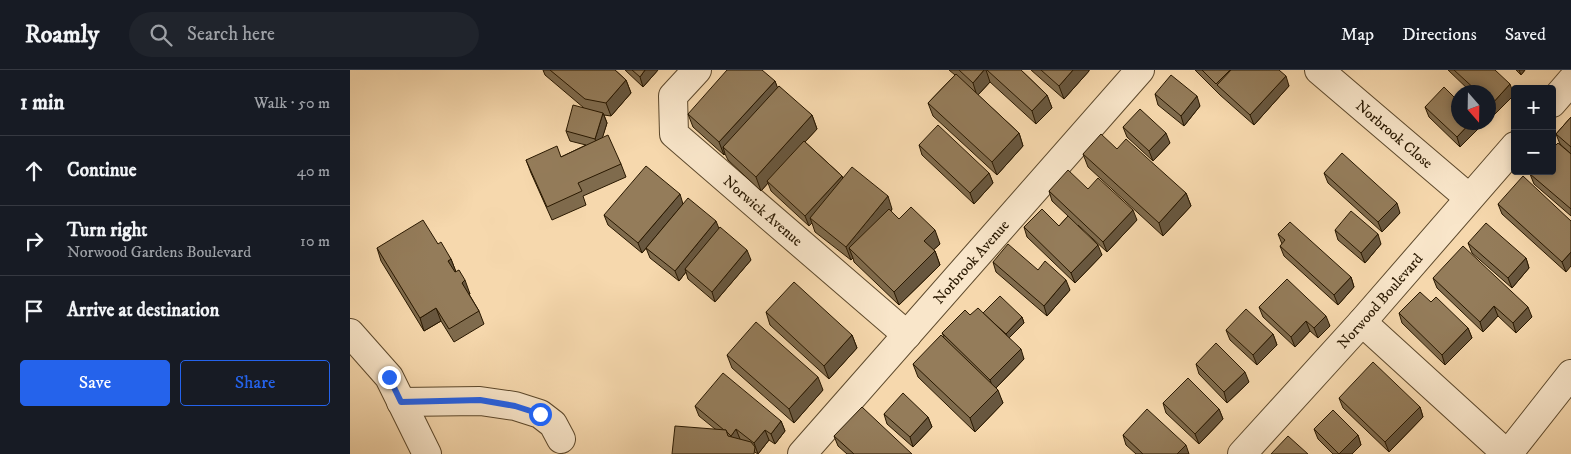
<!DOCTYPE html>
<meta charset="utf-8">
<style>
body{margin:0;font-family:"IM FELL DW Pica",serif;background:#20242c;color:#f1f3f6}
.controls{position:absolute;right:15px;top:15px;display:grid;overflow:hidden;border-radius:5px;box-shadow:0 2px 8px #0003}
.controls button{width:45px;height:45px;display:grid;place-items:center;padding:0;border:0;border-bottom:1px solid #363941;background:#171b24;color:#f1f3f6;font:25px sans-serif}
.compass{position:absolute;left:1101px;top:15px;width:45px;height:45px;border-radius:50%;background:#171b24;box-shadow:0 2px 8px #0003;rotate:160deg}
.stop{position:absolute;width:15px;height:15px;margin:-11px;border:4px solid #2563eb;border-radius:50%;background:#fff}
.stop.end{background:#2563eb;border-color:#fff;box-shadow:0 1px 5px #0008}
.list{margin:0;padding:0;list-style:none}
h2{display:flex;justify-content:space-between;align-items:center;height:65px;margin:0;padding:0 20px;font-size:21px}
h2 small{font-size:16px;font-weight:400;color:#9ea1a6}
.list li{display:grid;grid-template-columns:32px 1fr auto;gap:15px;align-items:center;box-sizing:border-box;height:70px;padding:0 20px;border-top:1px solid #363941}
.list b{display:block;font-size:19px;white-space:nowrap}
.list p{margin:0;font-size:16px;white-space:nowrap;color:#9ea1a6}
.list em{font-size:16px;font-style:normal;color:#9ea1a6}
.actions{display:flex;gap:10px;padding:15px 20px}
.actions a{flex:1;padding:11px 0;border:1px solid #2563eb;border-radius:5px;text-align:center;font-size:18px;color:#2563eb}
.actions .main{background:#2563eb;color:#fff}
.icon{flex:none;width:28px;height:28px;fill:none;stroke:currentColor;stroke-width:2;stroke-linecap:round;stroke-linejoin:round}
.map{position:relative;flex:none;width:1221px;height:384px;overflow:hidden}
header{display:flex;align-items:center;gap:30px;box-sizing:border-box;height:70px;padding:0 25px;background:#171b24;border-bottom:1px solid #363941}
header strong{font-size:24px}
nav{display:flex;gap:28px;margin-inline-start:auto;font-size:18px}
.search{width:350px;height:45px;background:#20242c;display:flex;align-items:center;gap:12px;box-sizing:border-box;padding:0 18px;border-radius:28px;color:#9ea1a6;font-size:19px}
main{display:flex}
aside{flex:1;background:#171b24}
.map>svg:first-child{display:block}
</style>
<header>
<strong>Roamly</strong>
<div class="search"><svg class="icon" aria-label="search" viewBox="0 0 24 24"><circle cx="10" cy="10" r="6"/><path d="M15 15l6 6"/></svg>Search here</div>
<nav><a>Map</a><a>Directions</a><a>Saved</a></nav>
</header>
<main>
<aside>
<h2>1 min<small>Walk · 50 m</small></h2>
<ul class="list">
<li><svg class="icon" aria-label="ahead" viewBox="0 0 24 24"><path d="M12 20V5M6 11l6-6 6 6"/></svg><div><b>Continue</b></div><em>40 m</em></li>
<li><svg class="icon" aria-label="right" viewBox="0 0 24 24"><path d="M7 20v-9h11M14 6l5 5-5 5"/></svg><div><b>Turn right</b><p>Norwood Gardens Boulevard</p></div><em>10 m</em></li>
<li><svg class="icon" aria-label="arrive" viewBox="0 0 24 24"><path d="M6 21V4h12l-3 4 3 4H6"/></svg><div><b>Arrive at destination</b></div></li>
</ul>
<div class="actions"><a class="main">Save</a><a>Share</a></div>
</aside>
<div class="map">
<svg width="1221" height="384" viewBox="0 0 1221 384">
<rect width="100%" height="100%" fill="#f6d8ad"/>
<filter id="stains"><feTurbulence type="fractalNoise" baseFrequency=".004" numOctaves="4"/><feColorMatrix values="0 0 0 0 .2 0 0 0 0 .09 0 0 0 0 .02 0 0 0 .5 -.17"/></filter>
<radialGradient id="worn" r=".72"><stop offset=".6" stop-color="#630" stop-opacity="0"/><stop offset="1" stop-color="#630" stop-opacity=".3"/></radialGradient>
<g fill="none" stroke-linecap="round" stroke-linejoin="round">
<defs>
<g id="minor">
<path id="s1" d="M347,0L323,26L324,64L557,265"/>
<path id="s2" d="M969,0L1119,128"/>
<path d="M1202,33L1221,11"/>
<path d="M1012,252L1146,374"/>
<path d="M0,263L39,307L77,384"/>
<path d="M51,332L130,331L165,336L190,344L203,354L211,369"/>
<path id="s3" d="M452,384L790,0"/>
<path id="s4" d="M892,384L1012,252L1165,76"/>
<path d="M1158,384L1221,304"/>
</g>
</defs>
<!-- minor casing -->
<use href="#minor" stroke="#5c482b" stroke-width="30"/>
<!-- minor -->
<use href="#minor" stroke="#f9e6ca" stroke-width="28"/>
</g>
<!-- wall -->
<g fill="#7f6b4d" stroke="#291800">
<path d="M193,0H265L276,10L281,23L261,46L254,45L257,53L252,68L271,94L276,107L233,126L236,135L202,150L181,103L176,90L211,87L236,75L220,71L216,61L234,38L195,5Z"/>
<path d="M275,0H308L293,17Z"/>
<path d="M599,0H671L697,25L702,38L686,54L640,12L628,25L669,63L673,76L647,105L583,46L578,33L605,5Z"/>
<path d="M681,0H739V1L714,29Z"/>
<path d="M845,0H929L939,16L904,55L870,25Z"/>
<path d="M1098,0H1145L1164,25L1144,45L1138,39V22H1121Z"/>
<path d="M1166,0H1175L1171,5Z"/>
<path d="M425,11L427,18L462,45L467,59L455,72L492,106L493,108L542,139L541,141L549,149L590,174L583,180L585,181L590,195L549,235L504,192L503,188L501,190L465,162L462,153L459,156L421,121L418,113L411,121L378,90L375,84L374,85L343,57L338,44Z"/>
<path d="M805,24L850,36L834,56L808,35Z"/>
<path d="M1075,37L1129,58L1110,77L1079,47Z"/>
<path d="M1221,47V84L1210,74L1206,64Z"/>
<path d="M773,57L820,73L803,91L777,67Z"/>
<path d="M569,75L639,103L643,113L624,134L572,85Z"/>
<path d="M767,79L836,123L841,136L813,166L738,97L733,84Z"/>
<path d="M1221,84V146L1184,114L1180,104Z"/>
<path d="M974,103L1050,143L1032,162L978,113Z"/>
<path d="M738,119L787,150L757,182L728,155L752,185L725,213L677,167L674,157L709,156L718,146L702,131L699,121Z"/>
<path d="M333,134L369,159L401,190L365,232L338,209L336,202L329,211L300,188L296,178L303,170L292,183L258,155L254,145Z"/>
<path d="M1148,134L1221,151L1216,202L1152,144Z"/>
<path d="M985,160L1031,174L1015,193L988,170Z"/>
<path d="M928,164L1001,207L1004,217L988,235L934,186L930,176L932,174Z"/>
<path d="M1118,173L1176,188L1179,198L1162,218L1122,183Z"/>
<path d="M88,174L101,189L106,202L120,224H119L129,241L134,254L104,272L91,251L74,261L31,191L27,178Z"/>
<path d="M643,192L688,200L720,220L697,246L646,202Z"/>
<path d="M1083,208L1182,247L1166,263L1148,246L1133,262L1087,218Z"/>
<path d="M1081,232L1118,258L1122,268L1095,295L1052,253L1049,243Z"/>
<path d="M909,237L980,256L968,268L960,261L945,277L913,247Z"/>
<path d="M416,242L502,265L507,278L479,309L420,255Z"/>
<path d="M633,243L672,247L674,253L659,268L674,289L646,318L653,333L625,362L568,307L563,294L594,267L592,263L620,245Z"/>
<path d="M876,260L923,264L927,275L907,295L880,270Z"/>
<path d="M377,285L473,320L444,353L382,298Z"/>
<path d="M846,294L899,312L877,333L849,304Z"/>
<path d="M989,328L1070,337L1073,347L1039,382L993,338Z"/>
<path d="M813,333L869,339L873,349L849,374L816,343Z"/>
<path d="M345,336L431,351L435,361L425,374L419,370L408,384L365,359L349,346Z"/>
<path d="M534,344L578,347L582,357L563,377L537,354Z"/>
<path d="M964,359L1008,365L1011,375L1002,384H983L968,369Z"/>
<path d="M773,365L839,384H786L776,375Z"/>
<path d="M484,366L562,384H497L488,376Z"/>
</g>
<!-- shaded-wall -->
<g fill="#68573f" stroke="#291800">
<path d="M295,0H308L293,17L290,7Z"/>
<path d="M634,0H636L640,12L627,26L623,13Z"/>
<path d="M723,0H739V1L714,29L709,16Z"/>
<path d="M1169,0H1175L1171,5Z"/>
<path d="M936,6L939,16L904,55L900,45Z"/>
<path d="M276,10L281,23L261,46L256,33Z"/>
<path d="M425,11L430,24L373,77L375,84L374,85L369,72Z"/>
<path d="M1160,14L1164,25L1144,45L1141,35Z"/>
<path d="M697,25L702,38L686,54L682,41Z"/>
<path d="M847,26L850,36L834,56L831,46Z"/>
<path d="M253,43L257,53L249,79L245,69Z"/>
<path d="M462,45L467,59L418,112L417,111L418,113L411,121L406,107Z"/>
<path d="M1121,52H1127L1129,58L1110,77L1107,67Z"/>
<path d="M669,63L673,76L647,105L642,92Z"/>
<path d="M816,63L820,73L803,91L799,81Z"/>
<path d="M639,103L643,113L624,134L620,123Z"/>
<path d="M492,106L496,116L460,148L462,153L459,156L455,146Z"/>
<path d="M836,123L841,136L813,166L809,153Z"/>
<path d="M330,124L333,134L292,183L288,173Z"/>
<path d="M538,126L542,139L506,184L499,178L503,188L501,190L496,177Z"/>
<path d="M1047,133L1050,143L1032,162L1028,152Z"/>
<path d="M783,140L787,150L757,182L753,172Z"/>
<path d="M366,151L370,161L335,199L336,202L329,211L325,201Z"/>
<path d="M585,160L590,174L579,184L574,171Z"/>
<path d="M1028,164L1031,174L1015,193L1011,183Z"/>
<path d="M748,175L752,185L725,213L721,203Z"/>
<path d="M397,180L401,190L365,232L362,222Z"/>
<path d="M585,181L590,195L549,235L544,222Z"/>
<path d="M1221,182V196L1216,202L1212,192Z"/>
<path d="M1176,188L1179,198L1162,218L1158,208Z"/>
<path d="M101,189L106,202L103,204L98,191Z"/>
<path d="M1001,207L1004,217L988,235L984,225Z"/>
<path d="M115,210L120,224L117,226L112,213Z"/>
<path d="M716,210L720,220L697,246L694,236Z"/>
<path d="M1144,236L1148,246L1133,262L1130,252Z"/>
<path d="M1178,237L1182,247L1166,263L1163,253Z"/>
<path d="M86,238L91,251L74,261L70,248Z"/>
<path d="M976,246L980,256L968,268L964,258Z"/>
<path d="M672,247L674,253L658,269L656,264Z"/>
<path d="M956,251L960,261L945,277L941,267Z"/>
<path d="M1118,258L1122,268L1095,295L1092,285Z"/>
<path d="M923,264L927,275L907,295L903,285Z"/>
<path d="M502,265L507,278L479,309L474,296Z"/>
<path d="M671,279L674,289L644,320L640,310Z"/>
<path d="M895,302L899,312L877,333L874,322Z"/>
<path d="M468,307L473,320L444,353L439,339Z"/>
<path d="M648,320L653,333L625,362L620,348Z"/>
<path d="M1070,337L1073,347L1039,382L1035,372Z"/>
<path d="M869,339L873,349L849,374L845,364Z"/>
<path d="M578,347L582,357L563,377L560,367Z"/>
<path d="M431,351L435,361L425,374L421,364Z"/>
<path d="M386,359L390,369L384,376L381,366Z"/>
<path d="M415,360L419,370L408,384L404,373Z"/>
<path d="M1008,365L1011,375L1002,384H989Z"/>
<path d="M836,375L839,384H827Z"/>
</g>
<!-- building -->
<g fill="#947c5a" stroke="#291800">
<path d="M200,0H265L276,10L256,33L235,29Z"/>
<path d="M282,0H295L290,7Z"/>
<path d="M377,0H412L425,11L369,72L338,44Z"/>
<path d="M609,0H634L623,13Z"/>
<path d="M637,0H671L697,25L682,41Z"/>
<path d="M691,0H723L709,16Z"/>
<path d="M852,0H880L866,14Z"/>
<path d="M881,0H929L936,6L900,45L867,15Z"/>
<path d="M1104,0H1145L1160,14L1141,35L1138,33V22H1128Z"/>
<path d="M606,4L669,63L642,92L578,33Z"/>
<path d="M821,5L847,26L831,46L805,24Z"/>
<path d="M429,16L462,45L406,107L373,77Z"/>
<path d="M1094,17L1108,31V52H1121L1107,67L1075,37Z"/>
<path d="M223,35L253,43L245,69L216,61Z"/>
<path d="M790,39L816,63L799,81L773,57Z"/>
<path d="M1221,47V77L1206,64Z"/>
<path d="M588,55L639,103L620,123L569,75Z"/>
<path d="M751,64L767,79L776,69L836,123L809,153L733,84Z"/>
<path d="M258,65L271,94L228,113L232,121L197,137L176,90L207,76L211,87Z"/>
<path d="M454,71L492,106L455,146L417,111Z"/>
<path d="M1208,73L1221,84V139L1180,104L1183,101H1202V79Z"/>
<path d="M992,83L1047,133L1028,152L974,103Z"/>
<path d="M296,96L330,124L288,173L254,145Z"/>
<path d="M502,97L538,126L496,177L460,148Z"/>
<path d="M718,100L738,119L748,108L783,140L753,172L699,121Z"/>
<path d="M1173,106L1221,151V182L1212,192L1148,134Z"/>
<path d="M338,128L366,151L325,201L296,178Z"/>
<path d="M561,137L585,160L574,171L585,181L544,222L499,178L539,139L549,149Z"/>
<path d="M692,139L709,156L718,146L748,175L721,203L674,157Z"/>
<path d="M1001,141L1028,164L1011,183L985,160Z"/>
<path d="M73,150L88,174L91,172L101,189L98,191L105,202L109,200L115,210L112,213L129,241L99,259L86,238L70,248L27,178Z"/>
<path d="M940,152L1001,207L984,225L930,176L935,170L928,164Z"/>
<path d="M1136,153L1176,188L1158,208L1118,173Z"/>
<path d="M370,157L397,180L362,222L335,199Z"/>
<path d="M658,174L688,200L695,191L716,210L694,236L643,192Z"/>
<path d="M1113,176L1178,237L1163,253L1144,236L1130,252L1083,208Z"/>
<path d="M937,209L976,246L964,258L956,251L941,267L909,237Z"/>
<path d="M444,212L502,265L474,296L416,242Z"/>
<path d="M1070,222L1081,232L1086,227L1118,258L1092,285L1049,243Z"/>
<path d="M650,226L672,247L656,264L633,243Z"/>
<path d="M628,238L671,279L640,310L592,263L615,240L620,245Z"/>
<path d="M896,239L923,264L903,285L876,260Z"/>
<path d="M406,252L468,307L439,339L377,285Z"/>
<path d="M591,265L648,320L620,348L563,294Z"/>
<path d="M866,273L895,302L874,322L846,294Z"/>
<path d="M1023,292L1070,337L1035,372L989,328Z"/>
<path d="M373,303L431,351L421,364L415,360L404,373L386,359L381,366L377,362L376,360H374L345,336Z"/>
<path d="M838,308L869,339L845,364L813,333Z"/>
<path d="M553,323L578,347L560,367L534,344Z"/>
<path d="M512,337L562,384H504L484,366Z"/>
<path d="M797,339L836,375L827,384H793L773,365Z"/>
<path d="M983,340L1008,365L989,384L964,359Z"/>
<path d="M325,356L376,360L378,366L401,372L405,377L404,384H322Z"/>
<path d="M938,366L958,384H921Z"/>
</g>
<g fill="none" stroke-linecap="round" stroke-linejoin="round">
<!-- route -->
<path stroke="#2563eb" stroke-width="6" d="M39,307L51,332L130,330L165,336L190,344"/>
</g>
<g text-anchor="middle" stroke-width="4" stroke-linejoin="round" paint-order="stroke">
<!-- street labels -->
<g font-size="15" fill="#291800" stroke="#f9e6ca">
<text dy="5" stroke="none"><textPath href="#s2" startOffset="99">Norbrook Close</textPath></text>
<text dy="5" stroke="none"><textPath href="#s1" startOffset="191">Norwick Avenue</textPath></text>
<text dy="5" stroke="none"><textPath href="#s3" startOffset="256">Norbrook Avenue</textPath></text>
<text dy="5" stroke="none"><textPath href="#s4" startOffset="206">Norwood Boulevard</textPath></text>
</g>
</g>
<rect width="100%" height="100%" filter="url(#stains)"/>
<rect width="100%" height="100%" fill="url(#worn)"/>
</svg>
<div class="controls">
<button>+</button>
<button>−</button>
</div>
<svg class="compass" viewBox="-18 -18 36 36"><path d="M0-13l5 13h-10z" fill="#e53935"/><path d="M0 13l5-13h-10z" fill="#9ea1a6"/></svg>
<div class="stop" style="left:190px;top:344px"></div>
<div class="stop end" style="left:39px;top:307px"></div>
</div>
</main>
